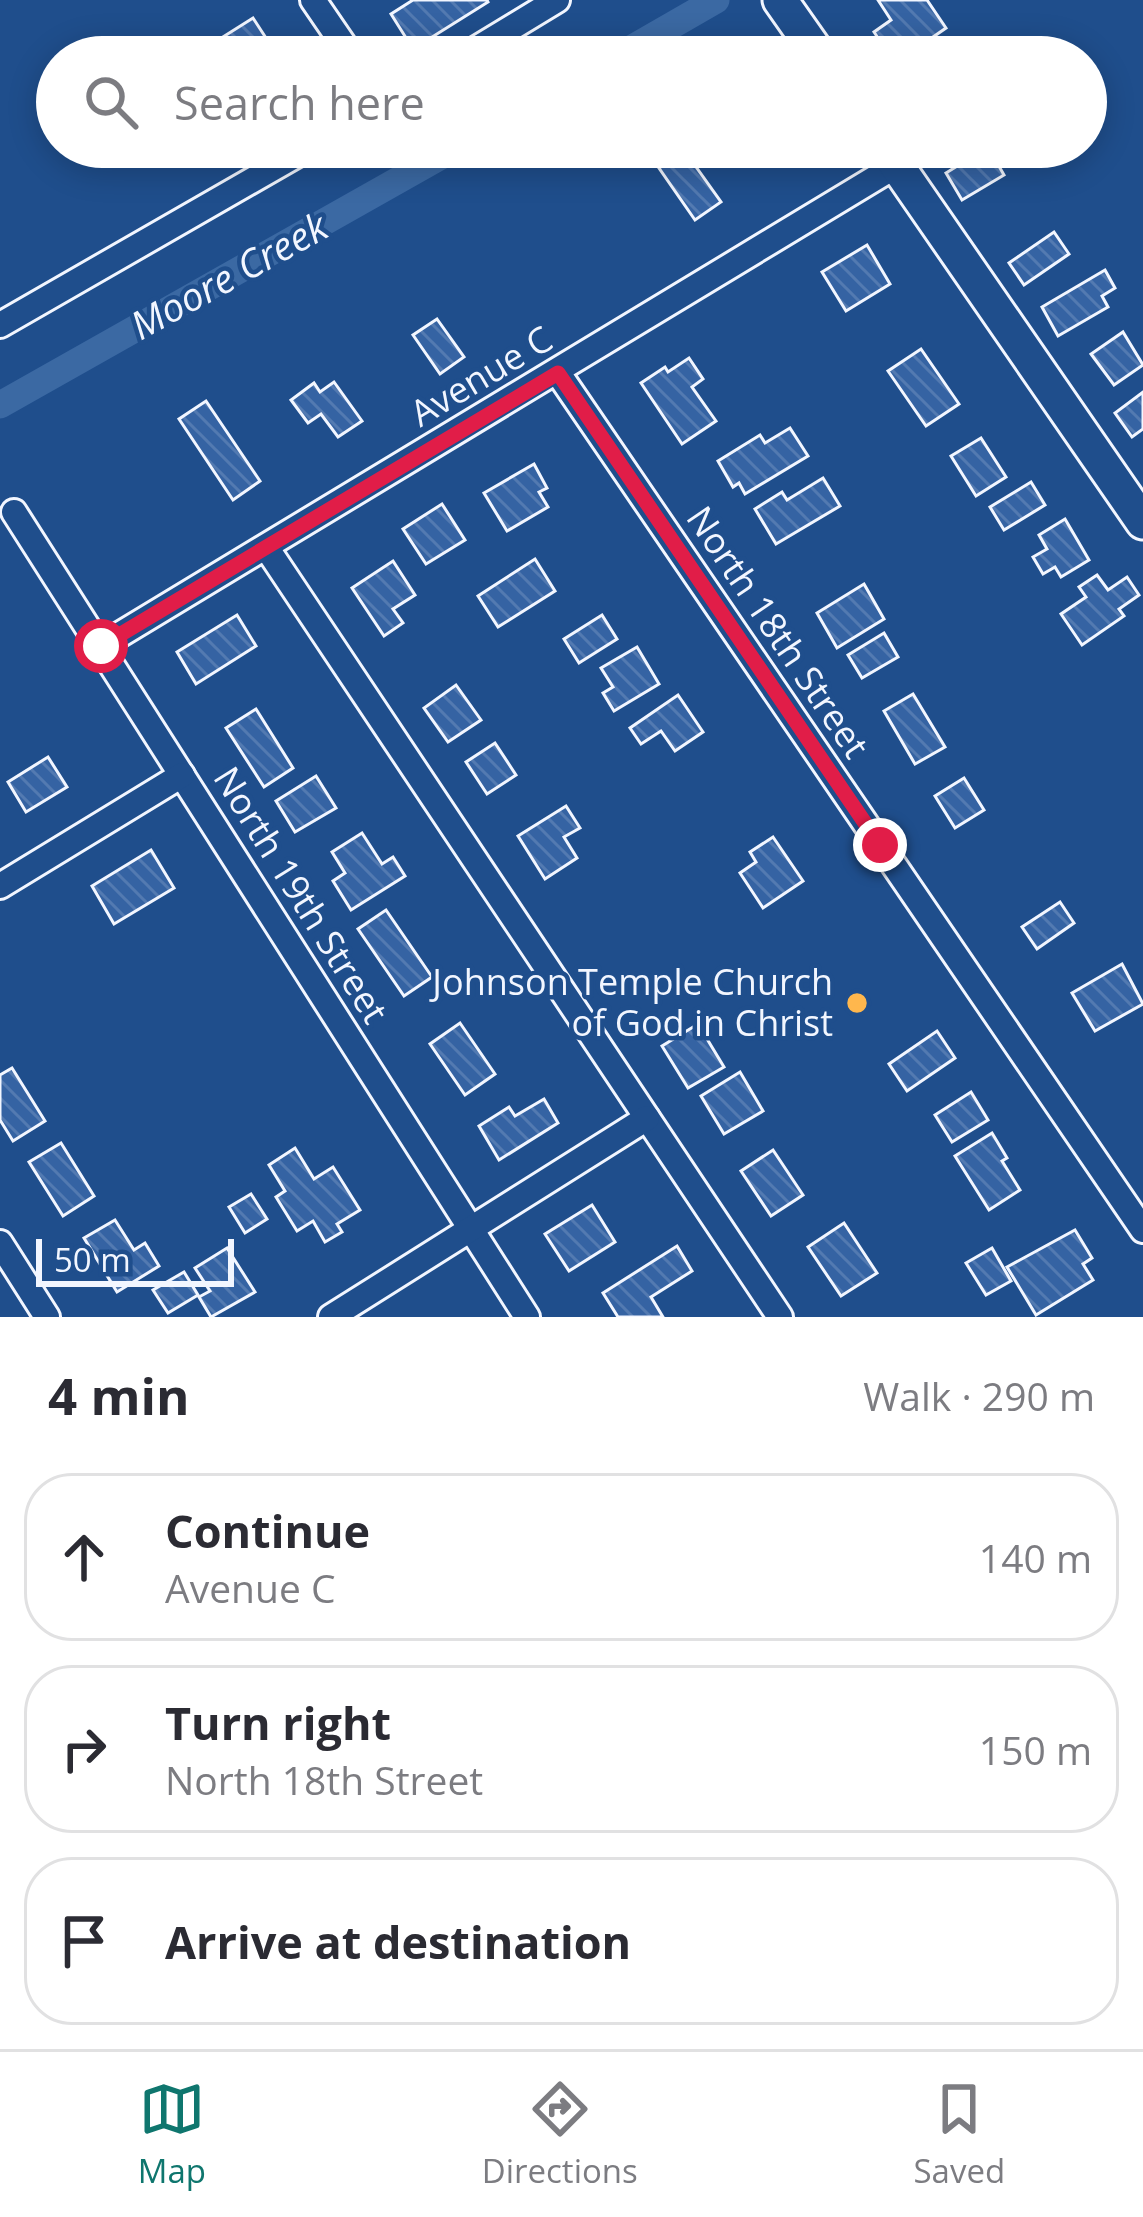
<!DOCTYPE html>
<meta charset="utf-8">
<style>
body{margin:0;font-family:"Open Sans",sans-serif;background:#f7f7f7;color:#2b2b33}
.scale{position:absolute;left:36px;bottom:30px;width:198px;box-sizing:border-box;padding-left:12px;border:6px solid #f2f6ff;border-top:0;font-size:33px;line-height:42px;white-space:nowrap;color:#f2f6ff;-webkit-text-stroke:9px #1f4e8c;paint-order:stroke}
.stop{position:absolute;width:36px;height:36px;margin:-27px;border:9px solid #e11d48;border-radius:50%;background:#fff}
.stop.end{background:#e11d48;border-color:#fff;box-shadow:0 3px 12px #0008}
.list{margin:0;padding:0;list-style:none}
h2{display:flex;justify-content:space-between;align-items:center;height:156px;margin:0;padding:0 48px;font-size:51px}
h2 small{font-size:39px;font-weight:400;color:#7c7c81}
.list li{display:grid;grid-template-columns:78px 1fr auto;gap:36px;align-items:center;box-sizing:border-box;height:168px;margin:0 24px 24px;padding:0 24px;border:3px solid #e1e1e2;border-radius:48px}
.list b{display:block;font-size:45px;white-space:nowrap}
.list p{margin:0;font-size:39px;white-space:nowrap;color:#7c7c81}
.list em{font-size:39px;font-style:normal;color:#7c7c81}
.icon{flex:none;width:66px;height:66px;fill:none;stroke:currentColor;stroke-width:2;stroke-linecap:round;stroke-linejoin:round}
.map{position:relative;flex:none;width:1143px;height:1317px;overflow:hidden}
.search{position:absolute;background:#fff;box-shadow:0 6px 30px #0003;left:36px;right:36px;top:36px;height:132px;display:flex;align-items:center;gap:30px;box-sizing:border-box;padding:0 42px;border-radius:66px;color:#7c7c81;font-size:45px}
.sheet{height:732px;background:#fff}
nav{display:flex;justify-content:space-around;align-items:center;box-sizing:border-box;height:168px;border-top:3px solid #e1e1e2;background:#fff;font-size:33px;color:#7c7c81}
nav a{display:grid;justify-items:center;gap:6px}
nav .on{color:#0f766e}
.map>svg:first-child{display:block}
</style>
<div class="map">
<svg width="1143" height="1317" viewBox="0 0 1143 1317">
<defs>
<pattern id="building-back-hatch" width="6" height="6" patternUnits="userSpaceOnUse" patternTransform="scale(3)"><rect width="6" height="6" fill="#3563a3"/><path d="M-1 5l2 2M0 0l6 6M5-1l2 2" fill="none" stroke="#537ab1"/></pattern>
</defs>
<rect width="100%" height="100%" fill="#1f4e8c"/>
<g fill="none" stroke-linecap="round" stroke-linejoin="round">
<!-- canal -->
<g stroke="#3b69a3" stroke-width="27">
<path d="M617,57L716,0"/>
<path d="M0,405L457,147"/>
</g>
</g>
<!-- building -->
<g fill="url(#building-back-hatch)" stroke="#f2f6ff" stroke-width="3">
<path d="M413,0H487L488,2L413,49L391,14Z"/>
<path d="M878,0H927L946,28L904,57H891L874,32L891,20Z"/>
<path d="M253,18L266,38L236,57H224L215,42Z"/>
<path d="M988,147L1004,175L962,200L946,173Z"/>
<path d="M684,150L721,202L695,220L659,168Z"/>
<path d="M1054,232L1069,254L1024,285L1009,263Z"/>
<path d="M867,245L890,284L846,311L822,272Z"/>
<path d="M1105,270L1115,288L1102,296L1108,307L1058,336L1042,307Z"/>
<path d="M437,319L464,357L440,374L413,335Z"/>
<path d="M1123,332L1143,365L1114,385L1091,354Z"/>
<path d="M921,349L959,404L926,426L888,371Z"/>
<path d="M689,358L703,379L692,387L716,421L682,444L641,383L665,367L668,372Z"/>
<path d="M334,382L362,421L338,437L321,414L308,423L291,400L314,383L320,392Z"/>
<path d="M1143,392V429L1132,437L1115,413Z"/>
<path d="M206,401L260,481L233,500L179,419Z"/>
<path d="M790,428L808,456L745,494L739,483L733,487L718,461L760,435L765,443Z"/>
<path d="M981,438L1006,477L976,496L951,456Z"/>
<path d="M534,464L547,488L539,492L548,507L507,531L484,493Z"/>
<path d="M823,478L840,506L776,544L755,509L782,492L787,500Z"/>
<path d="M1031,482L1045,505L1004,530L990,507Z"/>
<path d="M442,504L465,540L426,564L403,529Z"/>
<path d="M1065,519L1089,560L1061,577L1055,567L1043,574L1033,557L1047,549L1039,535Z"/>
<path d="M535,559L555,591L498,627L478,596Z"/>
<path d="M393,561L415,595L393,609L403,623L384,636L352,588Z"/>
<path d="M1097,575L1108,590L1127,577L1139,595L1119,609L1124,616L1082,645L1061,614L1086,597L1079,587Z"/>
<path d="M864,584L884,619L837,648L817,613Z"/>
<path d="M237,615L256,646L196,684L177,652Z"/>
<path d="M602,615L617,639L579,663L564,639Z"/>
<path d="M884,633L898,657L862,678L848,655Z"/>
<path d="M637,647L659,684L614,711L603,693L613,687L601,668Z"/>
<path d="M456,685L481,720L448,742L424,708Z"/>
<path d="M913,694L945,747L915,764L884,711Z"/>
<path d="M678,695L703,732L675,751L661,731L641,744L630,728Z"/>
<path d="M256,709L293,768L264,787L226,728Z"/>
<path d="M495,743L516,775L487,794L466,762Z"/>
<path d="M48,757L67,787L26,812L8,782Z"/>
<path d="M316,776L336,808L295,832L276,801Z"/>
<path d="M964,778L984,810L955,828L935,796Z"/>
<path d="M566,806L580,828L564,837L577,858L545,879L518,836Z"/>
<path d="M362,833L382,864L393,857L405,876L351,910L333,881L345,873L332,852Z"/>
<path d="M773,837L803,881L763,908L740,873L756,862L750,852Z"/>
<path d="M151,850L174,888L114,924L92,886Z"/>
<path d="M1060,902L1074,923L1037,949L1022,927Z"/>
<path d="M386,910L432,977L404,996L358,929Z"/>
<path d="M1122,964L1143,1004L1095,1031L1072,993Z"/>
<path d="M460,1023L495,1074L465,1095L430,1044Z"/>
<path d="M698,1024L724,1067L688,1088L662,1046Z"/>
<path d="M937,1031L955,1058L907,1091L889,1064Z"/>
<path d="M12,1068L45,1121L13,1141L0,1120V1075Z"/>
<path d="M740,1072L763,1111L724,1134L701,1096Z"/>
<path d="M971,1092L988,1120L952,1142L935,1115Z"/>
<path d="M544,1099L558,1123L499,1160L479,1126L509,1107L515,1116Z"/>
<path d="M992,1133L1007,1158L1002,1161L1020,1190L989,1210L955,1156Z"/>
<path d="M61,1143L94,1196L63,1216L29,1162Z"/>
<path d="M295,1148L314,1179L333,1167L360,1210L337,1224L342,1232L325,1242L313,1221L297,1231L276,1197L285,1191L269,1165Z"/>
<path d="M773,1150L803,1195L771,1216L741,1171Z"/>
<path d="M251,1194L267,1219L245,1233L229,1207Z"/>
<path d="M592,1205L615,1242L569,1271L545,1234Z"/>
<path d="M115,1220L134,1250L145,1243L159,1266L117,1292L84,1238Z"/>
<path d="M844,1223L877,1273L841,1296L808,1247Z"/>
<path d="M1075,1230L1092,1258L1083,1264L1093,1280L1036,1315L1007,1267Z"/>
<path d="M677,1246L692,1271L651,1297L663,1317H618L603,1293Z"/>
<path d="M227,1248L255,1292L211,1317L199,1297L210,1291L195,1268Z"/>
<path d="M992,1248L1011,1281L986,1295L966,1263Z"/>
<path d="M184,1272L198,1295L168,1313L153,1290Z"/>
</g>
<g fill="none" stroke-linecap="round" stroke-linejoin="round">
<defs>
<g id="street">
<path d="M313,0L352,57"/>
<path d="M463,57L557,0"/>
<path d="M0,325L310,147"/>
<path d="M558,373L1143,1230"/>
<path d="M14,512L527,1317"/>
<path d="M266,547L780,1317"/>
<path d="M101,646L897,165"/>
<path d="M0,886L182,775"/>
<path d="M0,1243L47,1317"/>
<path d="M331,1317L647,1118"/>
</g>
<g id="secondary">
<path d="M780,0L820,57"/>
<path d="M884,147L1143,522"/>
</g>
</defs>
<!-- street casing -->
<use href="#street" stroke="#f2f6ff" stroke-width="30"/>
<!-- secondary casing -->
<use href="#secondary" stroke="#f2f6ff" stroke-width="39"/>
<!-- street -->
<use href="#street" stroke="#1f4e8c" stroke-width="24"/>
<!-- secondary -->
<use href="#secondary" stroke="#1f4e8c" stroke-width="33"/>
</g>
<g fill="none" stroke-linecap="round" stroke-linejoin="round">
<!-- route -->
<path stroke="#e11d48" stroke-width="15" d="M101,646L558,373L880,845"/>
</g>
<!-- markers -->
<circle fill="#ffb74d" stroke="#1f4e8c" stroke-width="4.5" cx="857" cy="1003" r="12"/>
<g text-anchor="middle" stroke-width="9" stroke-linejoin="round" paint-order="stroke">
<!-- street labels -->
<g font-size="36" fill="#f2f6ff" stroke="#1f4e8c">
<text transform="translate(481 376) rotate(-31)" y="13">Avenue C</text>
<text transform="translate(778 632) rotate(56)" y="13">North 18th Street</text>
<text transform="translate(301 895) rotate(58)" y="13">North 19th Street</text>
</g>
<!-- poi labels -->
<g font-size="36" fill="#f2f6ff" stroke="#1f4e8c" text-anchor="end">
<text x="833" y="995">Johnson Temple Church<tspan x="833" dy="41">of God in Christ</tspan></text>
</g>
<!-- water labels -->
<g font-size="39" font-style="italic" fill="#f2f6ff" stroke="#1f4e8c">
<text transform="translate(229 276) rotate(-29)" y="14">Moore Creek</text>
</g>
</g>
</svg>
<div class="scale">50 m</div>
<div class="stop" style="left:101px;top:646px"></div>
<div class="stop end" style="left:880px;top:845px"></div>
<div class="search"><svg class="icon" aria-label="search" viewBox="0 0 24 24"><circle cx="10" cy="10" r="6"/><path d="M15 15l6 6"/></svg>Search here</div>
</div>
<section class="sheet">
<h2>4 min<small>Walk · 290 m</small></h2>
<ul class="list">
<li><svg class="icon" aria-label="ahead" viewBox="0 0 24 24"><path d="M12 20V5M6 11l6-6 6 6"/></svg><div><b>Continue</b><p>Avenue C</p></div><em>140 m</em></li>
<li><svg class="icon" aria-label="right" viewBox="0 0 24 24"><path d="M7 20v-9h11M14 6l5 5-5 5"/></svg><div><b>Turn right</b><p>North 18th Street</p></div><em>150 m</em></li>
<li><svg class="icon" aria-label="arrive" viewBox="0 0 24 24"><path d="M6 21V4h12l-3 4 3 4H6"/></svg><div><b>Arrive at destination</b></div></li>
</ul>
</section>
<nav>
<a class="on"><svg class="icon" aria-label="map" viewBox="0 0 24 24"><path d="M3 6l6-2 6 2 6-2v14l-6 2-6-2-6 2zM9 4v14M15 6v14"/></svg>Map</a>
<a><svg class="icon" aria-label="directions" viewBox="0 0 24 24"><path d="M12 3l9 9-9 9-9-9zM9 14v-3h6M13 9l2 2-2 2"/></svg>Directions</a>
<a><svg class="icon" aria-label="saved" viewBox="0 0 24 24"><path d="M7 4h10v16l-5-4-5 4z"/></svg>Saved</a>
</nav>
